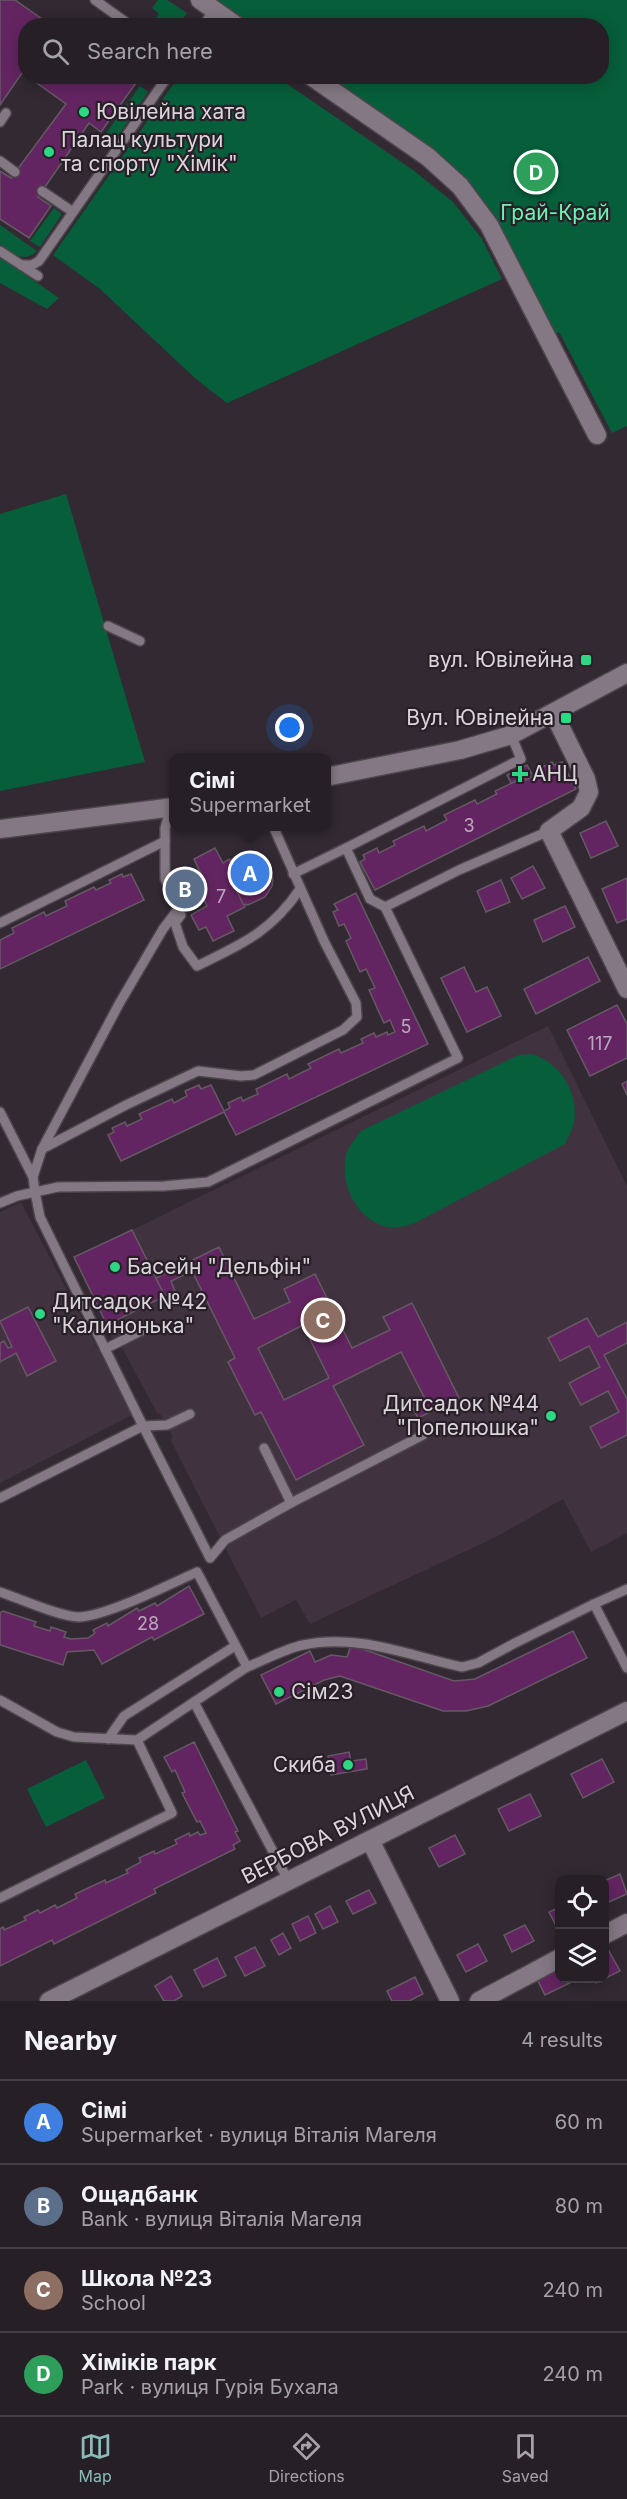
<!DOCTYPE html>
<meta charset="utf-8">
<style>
body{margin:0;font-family:Inter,sans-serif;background:#2e272e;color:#f1f3f6}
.controls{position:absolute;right:18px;bottom:18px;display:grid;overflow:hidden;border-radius:12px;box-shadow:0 3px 15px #0003}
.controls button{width:54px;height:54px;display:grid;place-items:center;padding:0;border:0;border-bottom:2px solid #423d43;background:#261f26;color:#f1f3f6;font:30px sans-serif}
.you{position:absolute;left:290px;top:728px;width:21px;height:21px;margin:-15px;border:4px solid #fff;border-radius:50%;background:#1a73e8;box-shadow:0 0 0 9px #1a73e833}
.badge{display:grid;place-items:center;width:39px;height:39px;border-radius:50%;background:#8bbbb9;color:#fff;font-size:20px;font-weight:700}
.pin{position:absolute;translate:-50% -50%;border:3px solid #fff;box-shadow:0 2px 6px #0006}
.popup{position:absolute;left:169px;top:753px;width:162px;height:78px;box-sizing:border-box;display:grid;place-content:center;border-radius:12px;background:#261f26;filter:drop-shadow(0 2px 4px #0005);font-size:20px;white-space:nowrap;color:#a4a2a7}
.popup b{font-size:22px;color:#f1f3f6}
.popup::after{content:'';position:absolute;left:50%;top:100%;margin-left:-12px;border:12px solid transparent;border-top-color:#261f26}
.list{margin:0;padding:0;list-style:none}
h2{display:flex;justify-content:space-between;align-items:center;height:78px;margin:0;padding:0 24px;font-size:26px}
h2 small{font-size:20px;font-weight:400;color:#a4a2a7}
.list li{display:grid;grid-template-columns:39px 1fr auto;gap:18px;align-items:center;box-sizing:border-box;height:84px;padding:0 24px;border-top:2px solid #423d43}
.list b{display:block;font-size:22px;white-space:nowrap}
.list p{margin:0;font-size:20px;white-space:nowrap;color:#a4a2a7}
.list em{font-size:20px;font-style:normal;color:#a4a2a7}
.icon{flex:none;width:33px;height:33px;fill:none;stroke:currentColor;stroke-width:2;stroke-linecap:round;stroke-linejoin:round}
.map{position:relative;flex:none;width:627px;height:2001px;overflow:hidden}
.search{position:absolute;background:#261f26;box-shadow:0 3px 15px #0003;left:18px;right:18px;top:18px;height:66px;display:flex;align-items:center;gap:15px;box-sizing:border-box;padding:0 21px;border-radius:24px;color:#a4a2a7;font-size:22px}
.sheet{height:414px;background:#261f26}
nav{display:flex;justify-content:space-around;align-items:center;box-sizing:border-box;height:84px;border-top:2px solid #423d43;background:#261f26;font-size:16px;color:#a4a2a7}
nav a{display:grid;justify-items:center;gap:3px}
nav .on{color:#8bbbb9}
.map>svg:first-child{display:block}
</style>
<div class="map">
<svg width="627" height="2001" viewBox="0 0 627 2001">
<rect width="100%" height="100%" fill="#322932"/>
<!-- built -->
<g fill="#40323f">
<path d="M548,1026L627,1186V1533L591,1552L563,1499L496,1537L310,1624L296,1600L261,1618L171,1441L172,1436L167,1425L160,1414L157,1413L121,1346L101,1327L164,1296L132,1230Z"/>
<path d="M21,1202L132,1415L0,1483V1212Z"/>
</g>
<!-- green -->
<g fill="#075e3b">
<path d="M158,0H167L187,13L182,20L191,25H151L159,14L152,8Z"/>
<path d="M200,0H627V426L612,433L559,332L547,337L460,186L311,77L602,76V26L237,25Z"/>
<path d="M179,76L277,77L413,170L453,202L482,239L502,279L227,403L196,379L100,289L53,255Z"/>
<path d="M140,86L148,92L114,142L104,136Z"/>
<path d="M54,208L62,214L40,247L30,241Z"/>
<path d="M0,225L37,251C24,264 12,253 0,244Z"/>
<path d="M0,257L59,298L47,309L0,283Z"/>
<path d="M66,494L145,762L0,791V514Z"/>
<path d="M531,1054C560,1062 579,1092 574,1122C573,1130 568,1137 565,1144L415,1223C406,1226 396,1229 387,1227C357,1220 339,1184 346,1155C348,1146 356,1139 361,1131L519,1055Z"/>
<path d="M86,1760L105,1798L46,1827L27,1789Z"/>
</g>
<!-- building -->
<g fill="#632561" stroke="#655a64" stroke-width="1.5" fill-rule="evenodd">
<path d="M0,0H15L52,26H26V75L22,73L0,105Z"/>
<path d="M27,76H126L136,83L101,132L89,123L38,197L51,206L29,238L0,219V171L11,178L66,104Z"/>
<path d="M552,762L554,765L562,762L576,789L375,890L360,862L365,859L363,855L377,848L379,853L395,845L393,841L424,826L426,831L447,820L444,815L475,800L477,804L497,794L495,791L525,777L526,780L541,773L539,769Z"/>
<path d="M527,765L533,776L526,780L525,777L511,783L507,775Z"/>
<path d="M606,821L618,846L591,858L580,833Z"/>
<path d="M215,848L223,863L229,859L244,888L237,891L245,907L227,916L234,931L213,941L206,927L199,930L191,915L207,906L193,878L201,874L194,859Z"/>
<path d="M248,854L266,861L273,879L272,886L265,897L248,905L243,904L237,891L244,888L230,861L235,857Z"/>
<path d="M533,866L545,888L522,899L511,878Z"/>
<path d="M184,873L188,880L193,878L201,895L182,903L171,879Z"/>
<path d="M122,874L123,877L131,874L144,900L0,969V940L14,933L12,928L44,912L46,916L67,906L65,901L94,887L96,890L111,883L109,880Z"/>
<path d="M627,878V919L617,923L602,889Z"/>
<path d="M501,880L510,902L486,912L477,891Z"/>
<path d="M356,893L428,1044L236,1135L224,1112L121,1161L108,1135L114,1132L112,1128L125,1122L127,1126L142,1119L139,1114L172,1099L174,1103L187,1096L185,1091L199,1085L201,1089L211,1085L224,1111L230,1108L228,1103L241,1097L243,1101L251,1097L258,1094L256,1089L287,1074L289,1079L311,1068L308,1064L339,1049L341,1053L363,1043L361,1039L374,1033L376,1037L387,1032L388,1035L395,1032L390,1020L384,1023L369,990L375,988L366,969L360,972L346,941L351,938L344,924L339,926L333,912L338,910L334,904Z"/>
<path d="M565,906L575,927L543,942L534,920Z"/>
<path d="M588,957L600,981L536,1014L524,989Z"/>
<path d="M464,967L476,992L487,987L501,1016L467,1032L441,978Z"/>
<path d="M617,1005L627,1024V1058L590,1076L567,1030Z"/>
<path d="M627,1081V1095L622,1084Z"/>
<path d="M132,1230L165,1296L107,1325L74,1257Z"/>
<path d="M219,1247L254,1319L290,1302L284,1289L315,1274L352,1348L390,1330L383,1317L412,1303L459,1398L418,1418L411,1404L424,1397L401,1352L333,1386L364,1445L296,1480L261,1412L255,1415L228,1362L235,1358L192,1271L171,1281L175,1291L165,1296L156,1278ZM303,1325L329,1378L284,1400L258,1348Z"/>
<path d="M28,1307L56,1361L27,1376L16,1353L0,1362V1343L4,1341L8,1348L12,1347L0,1321Z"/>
<path d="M587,1318L598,1337L627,1322V1343L604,1355L627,1399V1435L601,1448L590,1427L619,1412L608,1391L581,1405L569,1383L600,1367L589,1346L560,1361L548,1338Z"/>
<path d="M189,1586L204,1614L154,1640L152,1637L102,1664L94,1650L67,1652L63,1665L0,1645V1613L3,1611L36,1622L34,1626L50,1631L51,1627L66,1632L64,1637L71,1639L88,1638L95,1633L93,1630L107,1623L108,1626L137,1608L139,1611L155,1603L157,1606Z"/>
<path d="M573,1631L587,1658L488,1706L466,1711H443L340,1676L324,1680L276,1704L261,1675L310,1651L315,1662L331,1655L347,1657L351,1645L454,1681L475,1679Z"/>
<path d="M194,1742L238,1831L235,1832L240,1841L233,1845L235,1849L154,1889L156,1893L54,1944L52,1940L0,1966V1929L3,1927L4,1930L26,1920L24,1917L38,1910L40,1913L55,1905L57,1908L77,1898L75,1894L105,1880L106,1883L128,1873L126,1870L141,1862L139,1858L154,1851L155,1854L177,1844L175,1840L189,1833L190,1836L198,1832L200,1835L206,1833L200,1821L197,1822L182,1793L185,1792L175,1770L172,1772L164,1757Z"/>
<path d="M349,1752L351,1761L366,1759L367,1769L331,1775L328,1756Z"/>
<path d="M602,1759L614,1782L583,1798L571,1774Z"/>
<path d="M530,1794L541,1816L509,1831L498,1809Z"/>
<path d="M455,1835L465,1854L439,1867L429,1848Z"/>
<path d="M620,1874L627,1894L604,1904V1881Z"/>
<path d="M369,1890L376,1903L353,1914L346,1901Z"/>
<path d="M330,1906L338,1922L323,1929L315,1914Z"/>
<path d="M560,1907V1930L559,1931L549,1912Z"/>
<path d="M308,1916L316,1933L300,1941L292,1924Z"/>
<path d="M525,1925L534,1941L512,1952L504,1935Z"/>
<path d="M283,1933L291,1948L279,1955L271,1940Z"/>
<path d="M604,1942L620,1971L596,1983L594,1978H604Z"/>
<path d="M478,1944L487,1961L466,1972L457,1955Z"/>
<path d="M255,1947L265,1966L245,1976L235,1957Z"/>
<path d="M217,1958L226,1976L203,1987L194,1970Z"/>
<path d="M560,1966V1978L576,1980L545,1995L536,1977Z"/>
<path d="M171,1976L182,1996L174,2001H164L155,1986Z"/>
<path d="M415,1977L423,1994L409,2001H392L387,1991Z"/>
</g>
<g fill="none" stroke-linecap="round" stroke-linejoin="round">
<defs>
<g id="lane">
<path d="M95,0L127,23L128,26"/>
<path d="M203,26L214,10"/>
<path d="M0,122L6,113"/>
<path d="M0,161L15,172"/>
<path d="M42,191L73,212"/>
<path d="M0,251L38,276"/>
<path d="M21,265H32L39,261L168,76"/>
<path d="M108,626L140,641"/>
<path d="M346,848L521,759L511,735"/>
<path d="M293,874L346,848L370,899L385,907"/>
<path d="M181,915L175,923L183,947L197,966C242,944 271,932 300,889"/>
<path d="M0,923L165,841"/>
<path d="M0,1112L33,1177"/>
<path d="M42,1149L126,1105L198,1071L241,1076L254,1075L343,1030L357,1017L356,1003L324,941L273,826"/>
<path d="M0,1203L17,1196L35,1192L33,1177L42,1149L119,1004L163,929L179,908L165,879V828L171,807"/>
<path d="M105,1349L145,1329"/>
<path d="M190,1414L167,1425L143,1426L210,1558L225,1540L291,1503L423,1435"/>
<path d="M264,1448L291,1503"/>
<path d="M0,1498L143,1426L40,1217L35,1192L58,1187L164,1186L208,1182L458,1058L385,907L459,870L549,831"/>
<path d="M627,1589L594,1604L627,1668"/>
<path d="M0,1592C18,1598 63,1618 80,1617C109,1615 168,1585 197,1572L247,1667L194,1702"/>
<path d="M247,1667C265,1660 284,1649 303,1645C357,1633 410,1656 462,1667L478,1663L515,1643L594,1604"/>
<path d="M0,1700L57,1732L74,1737L137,1740L194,1702L288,1880"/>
<path d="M108,1739L124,1716L235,1646"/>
<path d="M0,1898L172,1813L137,1740"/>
</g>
<g id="street">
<path d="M200,0L237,26"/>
<path d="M311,76L428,157L460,186L489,225L597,435"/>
<path d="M554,714L586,779L589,792L581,808L549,831L627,989"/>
<path d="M326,777L460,750L511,735L627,673"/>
<path d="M0,829L174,807"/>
<path d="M370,1840L450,2001"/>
<path d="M604,1935L627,1923"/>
<path d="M49,2001L627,1711"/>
<path d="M479,2001L560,1958"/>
</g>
</defs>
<!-- lane casing -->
<use href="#lane" stroke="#4c454b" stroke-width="12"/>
<!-- street casing -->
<use href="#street" stroke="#4c454b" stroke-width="21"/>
<!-- lane -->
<use href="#lane" stroke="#837883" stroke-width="9"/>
<!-- street -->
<use href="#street" stroke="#837883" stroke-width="18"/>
</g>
<!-- markers -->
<g fill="#2cd884" stroke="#281f28" stroke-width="2">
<circle cx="84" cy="112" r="6"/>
<circle cx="49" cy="152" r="6"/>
<rect x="580" y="654" width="12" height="12" rx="3"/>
<rect x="560" y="712" width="12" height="12" rx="3"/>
<path d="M517 765h6v6h6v6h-6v6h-6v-6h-6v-6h6z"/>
<circle cx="115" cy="1267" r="6"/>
<circle cx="40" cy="1314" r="6"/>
<circle cx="551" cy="1416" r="6"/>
<circle cx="279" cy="1692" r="6"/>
<circle cx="348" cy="1765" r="6"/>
</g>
<g text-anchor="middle" stroke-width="4.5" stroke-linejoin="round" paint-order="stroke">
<!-- number labels -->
<g font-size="18" fill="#bda9bc">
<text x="469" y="832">3</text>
<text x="221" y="903">7</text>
<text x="406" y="1033">5</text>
<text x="600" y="1050">117</text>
<text x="148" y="1630">28</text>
</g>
<!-- poi labels -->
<g font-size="21" fill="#dbd5da" stroke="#281f28" text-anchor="start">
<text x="96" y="119">Ювілейна хата</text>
<text x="61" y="147">Палац культури<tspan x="61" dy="24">та спорту "Хімік"</tspan></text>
<text x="574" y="667" text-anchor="end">вул. Ювілейна</text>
<text x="554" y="725" text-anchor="end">Вул. Ювілейна</text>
<text x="532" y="781">АНЦ</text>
<text x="127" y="1274">Басейн "Дельфін"</text>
<text x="52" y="1309">Дитсадок №42<tspan x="52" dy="24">"Калинонька"</tspan></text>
<text x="539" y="1411" text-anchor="end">Дитсадок №44<tspan x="539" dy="24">"Попелюшка"</tspan></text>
<text x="291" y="1699">Сім23</text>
<text x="336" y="1772" text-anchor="end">Скиба</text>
</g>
<!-- park labels -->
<g font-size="21" fill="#6df2b0" stroke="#281f28">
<text x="555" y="220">Грай-Край</text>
</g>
<!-- street labels -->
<g font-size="21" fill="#dbd5da" stroke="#281f28">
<text transform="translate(328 1835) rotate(-27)" y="7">ВЕРБОВА ВУЛИЦЯ</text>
</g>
</g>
</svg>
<div class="controls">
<button><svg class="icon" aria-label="locate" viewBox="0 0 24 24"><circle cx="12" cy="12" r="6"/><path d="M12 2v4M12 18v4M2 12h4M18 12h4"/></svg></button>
<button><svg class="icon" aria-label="layers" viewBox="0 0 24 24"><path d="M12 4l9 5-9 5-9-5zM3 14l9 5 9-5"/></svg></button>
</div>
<div class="you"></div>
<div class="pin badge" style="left:250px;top:873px;background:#3f7fe0">A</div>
<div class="popup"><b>Сімі</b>Supermarket</div>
<div class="pin badge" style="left:185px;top:889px;background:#5c6f8a">B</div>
<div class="pin badge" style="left:323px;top:1320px;background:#8d6e63">C</div>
<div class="pin badge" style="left:536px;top:172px;background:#2e9e5b">D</div>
<div class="search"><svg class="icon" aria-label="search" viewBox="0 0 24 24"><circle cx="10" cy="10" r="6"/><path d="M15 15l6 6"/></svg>Search here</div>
</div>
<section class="sheet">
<h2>Nearby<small>4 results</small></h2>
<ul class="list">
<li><span class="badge" style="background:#3f7fe0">A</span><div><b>Сімі</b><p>Supermarket · вулиця Віталія Магеля</p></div><em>60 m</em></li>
<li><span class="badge" style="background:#5c6f8a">B</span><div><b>Ощадбанк</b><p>Bank · вулиця Віталія Магеля</p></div><em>80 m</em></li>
<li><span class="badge" style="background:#8d6e63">C</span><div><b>Школа №23</b><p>School</p></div><em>240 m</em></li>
<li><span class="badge" style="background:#2e9e5b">D</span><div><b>Хіміків парк</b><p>Park · вулиця Гурія Бухала</p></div><em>240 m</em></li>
</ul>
</section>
<nav>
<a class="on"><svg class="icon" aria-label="map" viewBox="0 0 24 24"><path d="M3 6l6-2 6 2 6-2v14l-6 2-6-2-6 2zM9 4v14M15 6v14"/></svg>Map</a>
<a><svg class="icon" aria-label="directions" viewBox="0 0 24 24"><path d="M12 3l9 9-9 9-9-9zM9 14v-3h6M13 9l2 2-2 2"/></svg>Directions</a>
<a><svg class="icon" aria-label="saved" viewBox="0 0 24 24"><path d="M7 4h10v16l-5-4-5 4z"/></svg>Saved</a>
</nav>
